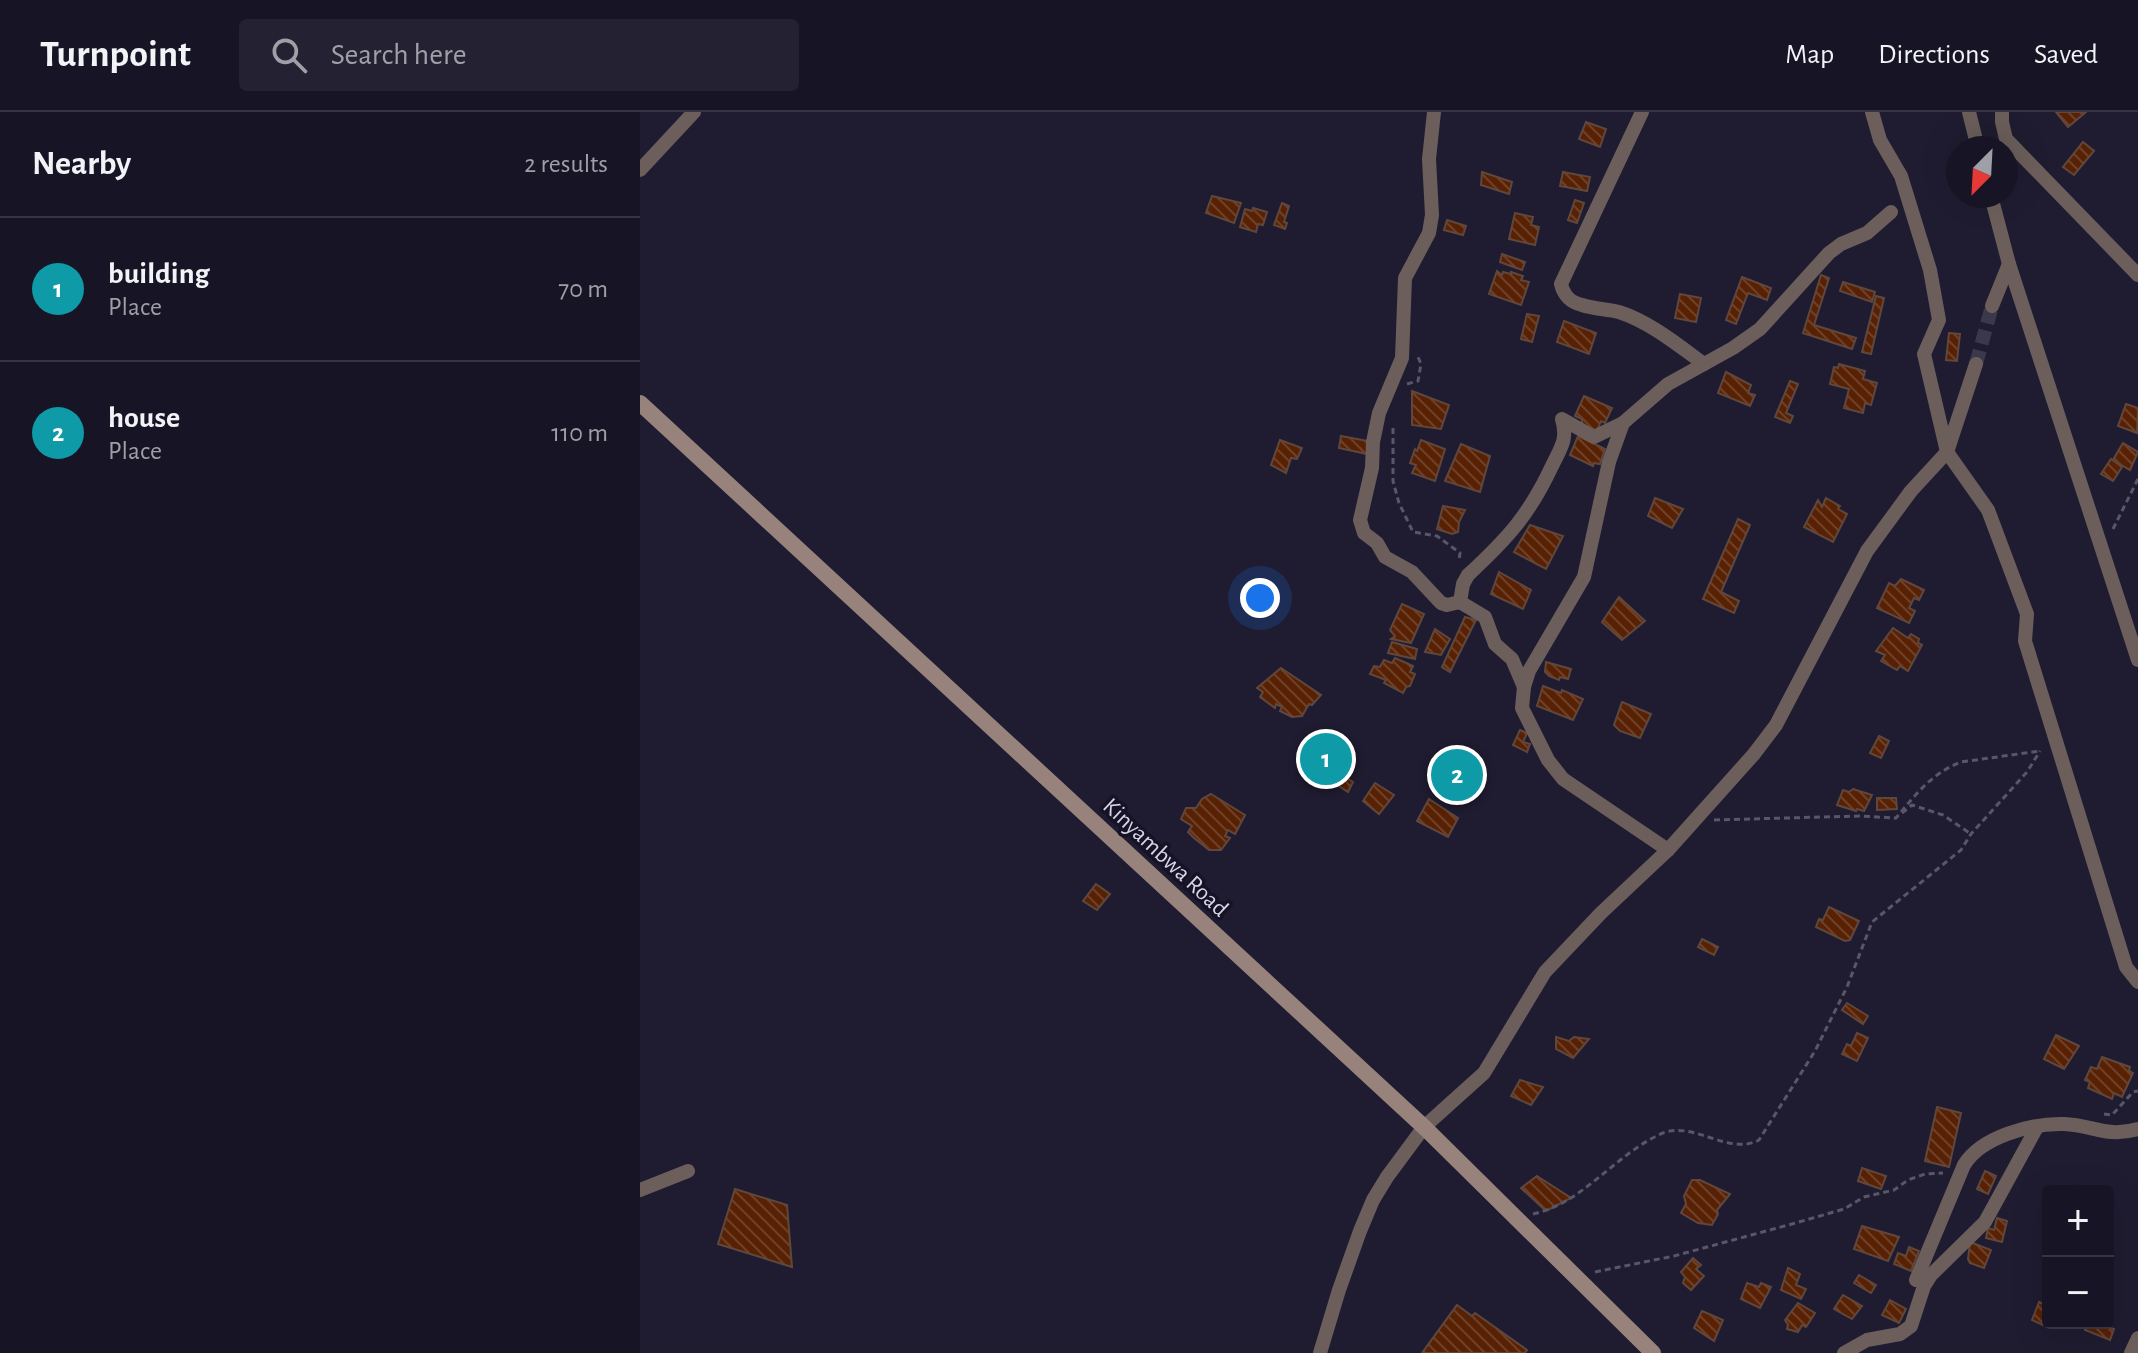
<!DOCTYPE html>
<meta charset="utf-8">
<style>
body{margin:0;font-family:"Alegreya Sans",sans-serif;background:#242232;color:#f1f3f6}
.controls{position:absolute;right:24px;bottom:24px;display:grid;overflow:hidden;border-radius:8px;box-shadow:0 8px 32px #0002}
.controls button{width:72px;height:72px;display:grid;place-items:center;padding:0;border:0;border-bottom:2px solid #363442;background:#171525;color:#f1f3f6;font:40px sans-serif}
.compass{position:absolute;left:1306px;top:24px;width:72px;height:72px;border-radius:50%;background:#171525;box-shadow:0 8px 32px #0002;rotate:204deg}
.you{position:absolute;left:620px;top:486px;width:28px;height:28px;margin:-20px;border:6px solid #fff;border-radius:50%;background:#1a73e8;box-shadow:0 0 0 12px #1a73e833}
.badge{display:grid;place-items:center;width:52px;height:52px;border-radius:50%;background:#1cd5b1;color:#fff;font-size:26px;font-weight:700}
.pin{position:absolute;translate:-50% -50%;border:4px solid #fff;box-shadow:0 2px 8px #0006}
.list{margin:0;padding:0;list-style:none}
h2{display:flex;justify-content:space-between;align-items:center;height:104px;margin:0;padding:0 32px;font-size:34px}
h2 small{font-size:26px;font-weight:400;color:#9e9fa7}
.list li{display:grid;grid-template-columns:52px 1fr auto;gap:24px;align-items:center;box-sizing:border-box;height:144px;padding:0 32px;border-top:2px solid #363442}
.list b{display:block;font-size:30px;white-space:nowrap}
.list p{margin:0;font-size:26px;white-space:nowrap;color:#9e9fa7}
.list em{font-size:26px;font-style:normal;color:#9e9fa7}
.icon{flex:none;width:44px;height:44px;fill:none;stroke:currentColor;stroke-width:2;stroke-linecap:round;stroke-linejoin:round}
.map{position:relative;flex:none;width:1498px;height:1241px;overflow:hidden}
header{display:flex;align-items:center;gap:48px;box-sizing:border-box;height:112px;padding:0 40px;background:#171525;border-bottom:2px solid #363442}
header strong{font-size:38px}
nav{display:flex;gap:44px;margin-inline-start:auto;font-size:28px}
.search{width:560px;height:72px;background:#242232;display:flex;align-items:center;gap:20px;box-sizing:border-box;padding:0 28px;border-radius:8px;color:#9e9fa7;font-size:30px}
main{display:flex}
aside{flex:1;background:#171525}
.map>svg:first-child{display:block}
</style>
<header>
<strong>Turnpoint</strong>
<div class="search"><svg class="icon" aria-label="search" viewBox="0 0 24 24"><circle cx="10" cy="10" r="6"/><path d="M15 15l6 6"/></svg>Search here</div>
<nav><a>Map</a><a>Directions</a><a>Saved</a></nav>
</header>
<main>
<aside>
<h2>Nearby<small>2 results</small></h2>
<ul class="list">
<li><span class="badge" style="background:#0f9aa8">1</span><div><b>building</b><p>Place</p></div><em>70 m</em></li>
<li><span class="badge" style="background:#0f9aa8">2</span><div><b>house</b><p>Place</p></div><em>110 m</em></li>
</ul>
</aside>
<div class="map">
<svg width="1498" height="1241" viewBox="0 0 1498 1241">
<defs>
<pattern id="building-back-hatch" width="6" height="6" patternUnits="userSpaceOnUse" patternTransform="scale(2)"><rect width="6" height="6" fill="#582103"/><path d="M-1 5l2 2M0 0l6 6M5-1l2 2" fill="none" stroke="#6f4028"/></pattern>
</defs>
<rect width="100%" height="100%" fill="#1f1c31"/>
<!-- building -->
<g fill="url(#building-back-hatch)" stroke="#60473c" stroke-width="2">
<path d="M1416,0H1446L1428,15Z"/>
<path d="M946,10L966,17L960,35L939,27Z"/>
<path d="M1443,30L1454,39L1434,63L1423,55Z"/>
<path d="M842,60L872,70L869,82L841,73Z"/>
<path d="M923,60L950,65L947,79L920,74Z"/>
<path d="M572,84L601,91L594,111L566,101Z"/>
<path d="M935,88L944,91L937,111L928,108Z"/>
<path d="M642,91L649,94L644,110L647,111L645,117L634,113Z"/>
<path d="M613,96L627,100L623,113L618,112L616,120L600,115L605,97L612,99Z"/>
<path d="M875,101L893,105L891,113L899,115L895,133L869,127Z"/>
<path d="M807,108L826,114L823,123L804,118Z"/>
<path d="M862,142L885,150L882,158L860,150Z"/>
<path d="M857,159L862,163L863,160L871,162V160L883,164L881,168L889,170L881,193L849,182Z"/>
<path d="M1181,163L1189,166L1174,213L1216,226L1212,237L1163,221Z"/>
<path d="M1102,165L1131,176L1127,188L1108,181L1096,212L1086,208Z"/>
<path d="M1203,170L1235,180L1232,190L1200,179Z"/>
<path d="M1040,182L1061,186L1056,210L1035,206Z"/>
<path d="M1236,184L1244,186L1231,242L1222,240Z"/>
<path d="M887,202L899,204L892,230L881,227Z"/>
<path d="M924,209L956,221L949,242L917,230Z"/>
<path d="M1309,221L1320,222L1317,249L1306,248Z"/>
<path d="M1199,252L1225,259L1223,267L1237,271L1231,293L1225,291L1223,301L1204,296L1209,277L1190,272L1194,255L1198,256Z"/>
<path d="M1086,260L1111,273L1108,281L1115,283L1110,294L1078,281Z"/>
<path d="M1150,269L1158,272L1146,301L1153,304L1150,311L1135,305Z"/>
<path d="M772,279L809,293L801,317L772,313Z"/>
<path d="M944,284L972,296L965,311L961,309L956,321L942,314V307L935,304Z"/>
<path d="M1486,292L1498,296L1497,321L1478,314Z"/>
<path d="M701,324L733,330L727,342L699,336Z"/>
<path d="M938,324L965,337L960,352L954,351L953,354L930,343Z"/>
<path d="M640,328L662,336L657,347L651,346L646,361L631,353Z"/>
<path d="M781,328L805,337L795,369L772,361L776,353L770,351L775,337L777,339Z"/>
<path d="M1483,331L1498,340L1490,358L1473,348Z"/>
<path d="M821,332L850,344L840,380L805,369Z"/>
<path d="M1471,347L1482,355L1473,369L1461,362Z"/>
<path d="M1015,386L1043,397L1032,416L1008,404Z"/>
<path d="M1186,386L1200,394L1198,397L1207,402L1193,430L1164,415L1178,388L1182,395Z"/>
<path d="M803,394L825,398L819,410L818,420L812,422L797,417Z"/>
<path d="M1098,407L1110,413L1081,480L1099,489L1094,501L1063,487Z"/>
<path d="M890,413L923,424L906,457L874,440Z"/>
<path d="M859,460L891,478L883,497L851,482Z"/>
<path d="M1261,467L1284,478L1279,488L1274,486L1269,496L1275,499L1269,511L1237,496L1249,471L1255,474Z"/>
<path d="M979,485L1005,509L982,528L962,510Z"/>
<path d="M762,492L784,502L771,531L751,527L755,524L750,518Z"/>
<path d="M825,505L836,508L810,560L802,555Z"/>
<path d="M1253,516L1268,526L1271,522L1279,527L1278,531L1282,533L1268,559L1260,554L1257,558L1241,549L1245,543L1236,539Z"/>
<path d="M795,517L810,527L801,543L785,540Z"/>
<path d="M752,530L777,537L775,547L748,541Z"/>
<path d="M755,546L773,554L770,560L775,562L770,574L766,575L763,581L744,571L746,568L730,562L734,554L740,555L744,548L752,551Z"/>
<path d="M906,550L931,557L928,567L920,565L919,568L909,564L905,560Z"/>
<path d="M641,556L681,583L672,593L669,592L662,604L652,605L640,599L642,595L636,592L635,596L620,585L623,580L617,576Z"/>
<path d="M903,574L921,581L922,578L943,587L933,608L897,594Z"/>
<path d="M982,590L1011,602L1000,626L980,619L974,613Z"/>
<path d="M880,618L887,621L883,630L890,632L887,640L873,633Z"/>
<path d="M1239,624L1249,629L1241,646L1230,641Z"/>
<path d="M688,630L699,635L683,663L674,658Z"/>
<path d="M813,641L839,658L821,685L796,668Z"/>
<path d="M692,656L713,670L708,680L687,666Z"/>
<path d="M735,671L754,683L739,702L723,689Z"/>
<path d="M1213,677L1232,683L1224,699L1217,697L1216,699L1197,693L1203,678L1209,680Z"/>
<path d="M571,682L605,703L595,722L588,718L585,724L590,726L581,738H569L554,726L548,720L552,714L541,707L546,696H556L562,687Z"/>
<path d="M1237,686H1256L1257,697L1237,698Z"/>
<path d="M789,687L818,706L808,725L777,709Z"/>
<path d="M456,772L470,782L457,798L443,789Z"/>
<path d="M1189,795L1219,809L1210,828L1205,829L1176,815L1179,807L1183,808Z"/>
<path d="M1062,827L1078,835L1074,843L1058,835Z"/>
<path d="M1207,891L1228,904L1223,912L1202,898Z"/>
<path d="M1217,921L1228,926L1217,949L1202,942L1207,932L1211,934Z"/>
<path d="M1416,923L1439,934L1424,957L1404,947Z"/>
<path d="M916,925L929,929L934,925L949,927L933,946L916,937Z"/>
<path d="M1462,945L1490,955L1489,959L1493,961L1482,985L1474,981L1472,987L1448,976L1450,970L1445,968L1451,955L1457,957Z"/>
<path d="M880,968L903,975L891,993L871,984Z"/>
<path d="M1297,995L1321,1001L1309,1055L1285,1049Z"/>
<path d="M1222,1056L1246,1064L1241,1077L1218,1069Z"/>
<path d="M1345,1059L1356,1064L1348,1082L1337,1077Z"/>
<path d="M897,1064L931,1086L906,1099L881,1076Z"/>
<path d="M1052,1068H1060L1090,1082L1077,1098L1078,1102L1072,1113L1058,1111L1041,1101L1046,1092L1044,1084Z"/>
<path d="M95,1077L147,1093L152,1155L78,1132Z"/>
<path d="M1357,1106L1367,1109L1362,1130L1346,1126L1348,1116L1354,1118Z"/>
<path d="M1222,1114L1259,1125L1248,1149L1214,1137Z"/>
<path d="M1330,1130L1351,1138L1344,1156L1330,1151L1328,1147Z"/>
<path d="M1269,1135L1279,1139L1271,1159L1254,1152L1258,1141L1266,1144Z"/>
<path d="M1053,1146L1061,1153L1056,1157L1064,1164L1051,1178L1043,1171L1045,1165L1041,1160Z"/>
<path d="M1148,1156L1160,1162L1156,1173L1166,1177L1161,1187L1141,1178Z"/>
<path d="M1219,1163L1236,1173L1231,1181L1214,1171Z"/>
<path d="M1107,1171L1119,1175L1121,1171L1131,1175L1120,1196L1101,1187Z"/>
<path d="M1203,1183L1222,1194L1212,1207L1194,1197Z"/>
<path d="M1250,1188L1266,1197L1259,1211L1242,1203Z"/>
<path d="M1399,1190L1408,1194L1403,1213L1392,1208Z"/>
<path d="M1158,1191L1175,1201L1166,1215L1162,1213L1158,1220L1147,1217L1148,1213L1145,1208Z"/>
<path d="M817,1193L832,1204L835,1201L887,1238L885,1241H782Z"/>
<path d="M1062,1199L1083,1208L1074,1229L1054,1216Z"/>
<path d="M1448,1211H1457L1474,1217L1470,1228L1445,1218Z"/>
</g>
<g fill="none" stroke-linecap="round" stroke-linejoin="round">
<!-- street-tunnel -->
<path stroke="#3b384c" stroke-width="14" stroke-dasharray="14 7" stroke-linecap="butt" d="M1336,252L1352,194"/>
<!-- path -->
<g stroke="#585669" stroke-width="3" stroke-dasharray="6 4" stroke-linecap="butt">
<path d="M767,272L778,269L781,252L778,245"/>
<path d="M753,316V369L759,391L773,420L797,424L820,441L819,449"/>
<path d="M1473,417L1498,367"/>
<path d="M1262,701L1272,693L1303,703L1331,722"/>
<path d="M1074,708L1219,704L1256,706C1275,683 1292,661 1321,650L1400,639"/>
<path d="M1464,1002L1472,1003L1493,980L1498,979"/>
<path d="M893,1102C944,1091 976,1041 1023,1021C1055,1009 1088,1044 1119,1028L1175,939L1207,875L1232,810L1321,738L1331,722L1387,660L1400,639"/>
<path d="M955,1160L1034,1144L1152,1112L1204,1097L1224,1085L1254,1078L1268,1068L1285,1062L1303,1061"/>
</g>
<!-- street -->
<g stroke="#6c5f5b" stroke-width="14">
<path d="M794,0L789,47L792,103L789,121L765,166L762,246L739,301L733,330L732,356L720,408L724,421L737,431L745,445L772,460L801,491L807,493L820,490"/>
<path d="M1002,0L921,172C924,184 930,190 942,193C954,197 967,197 979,200C1010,210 1038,233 1064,252"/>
<path d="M1232,0L1240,28L1261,64L1290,158L1299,208L1284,242L1307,340L1348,398L1387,502L1385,529L1486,855L1498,870"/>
<path d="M1329,0L1338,36"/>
<path d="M1362,0V10L1366,27L1498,163"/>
<path d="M0,58L54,0"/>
<path d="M1351,84L1369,152L1498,548"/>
<path d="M1352,194L1369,152"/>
<path d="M884,575L872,547L855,532L845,505L820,490L823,472L828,463C868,426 889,403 912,354C921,335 928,328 922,307L954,325L983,311"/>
<path d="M1028,738L923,667L908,648L882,596L884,575L889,559L944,465L969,350L983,311L1028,272L1093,236L1120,217L1189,141L1201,132L1227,121L1251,100"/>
<path d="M0,1078L48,1059"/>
<path d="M1276,1168L1324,1053C1341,1025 1391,1011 1424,1012C1453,1013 1466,1026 1498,1017"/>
<path d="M680,1241L699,1178L720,1119L733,1088L747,1065L784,1015L844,961L905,860L961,801L1028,738L1114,642L1136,613L1227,439L1271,379L1307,340L1336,252"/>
<path d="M1204,1241L1227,1228L1260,1222L1271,1214L1284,1174L1291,1163L1345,1110L1397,1015"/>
<path d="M1491,1241L1498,1226"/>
</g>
<!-- secondary -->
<path stroke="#97837c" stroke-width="16" d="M0,291L784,1015L1013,1241"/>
</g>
<g text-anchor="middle" stroke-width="7" stroke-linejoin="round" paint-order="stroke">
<!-- street labels -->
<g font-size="24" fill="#d7d6e4" stroke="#161327">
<text transform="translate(526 745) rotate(43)" y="8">Kinyambwa Road</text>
</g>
</g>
</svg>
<div class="controls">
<button>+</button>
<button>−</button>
</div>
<svg class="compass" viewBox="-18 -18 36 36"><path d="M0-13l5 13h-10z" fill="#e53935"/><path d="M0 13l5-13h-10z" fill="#9e9fa7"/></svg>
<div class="you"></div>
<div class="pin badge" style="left:686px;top:647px;background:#0f9aa8">1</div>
<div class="pin badge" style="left:817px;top:663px;background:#0f9aa8">2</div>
</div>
</main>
